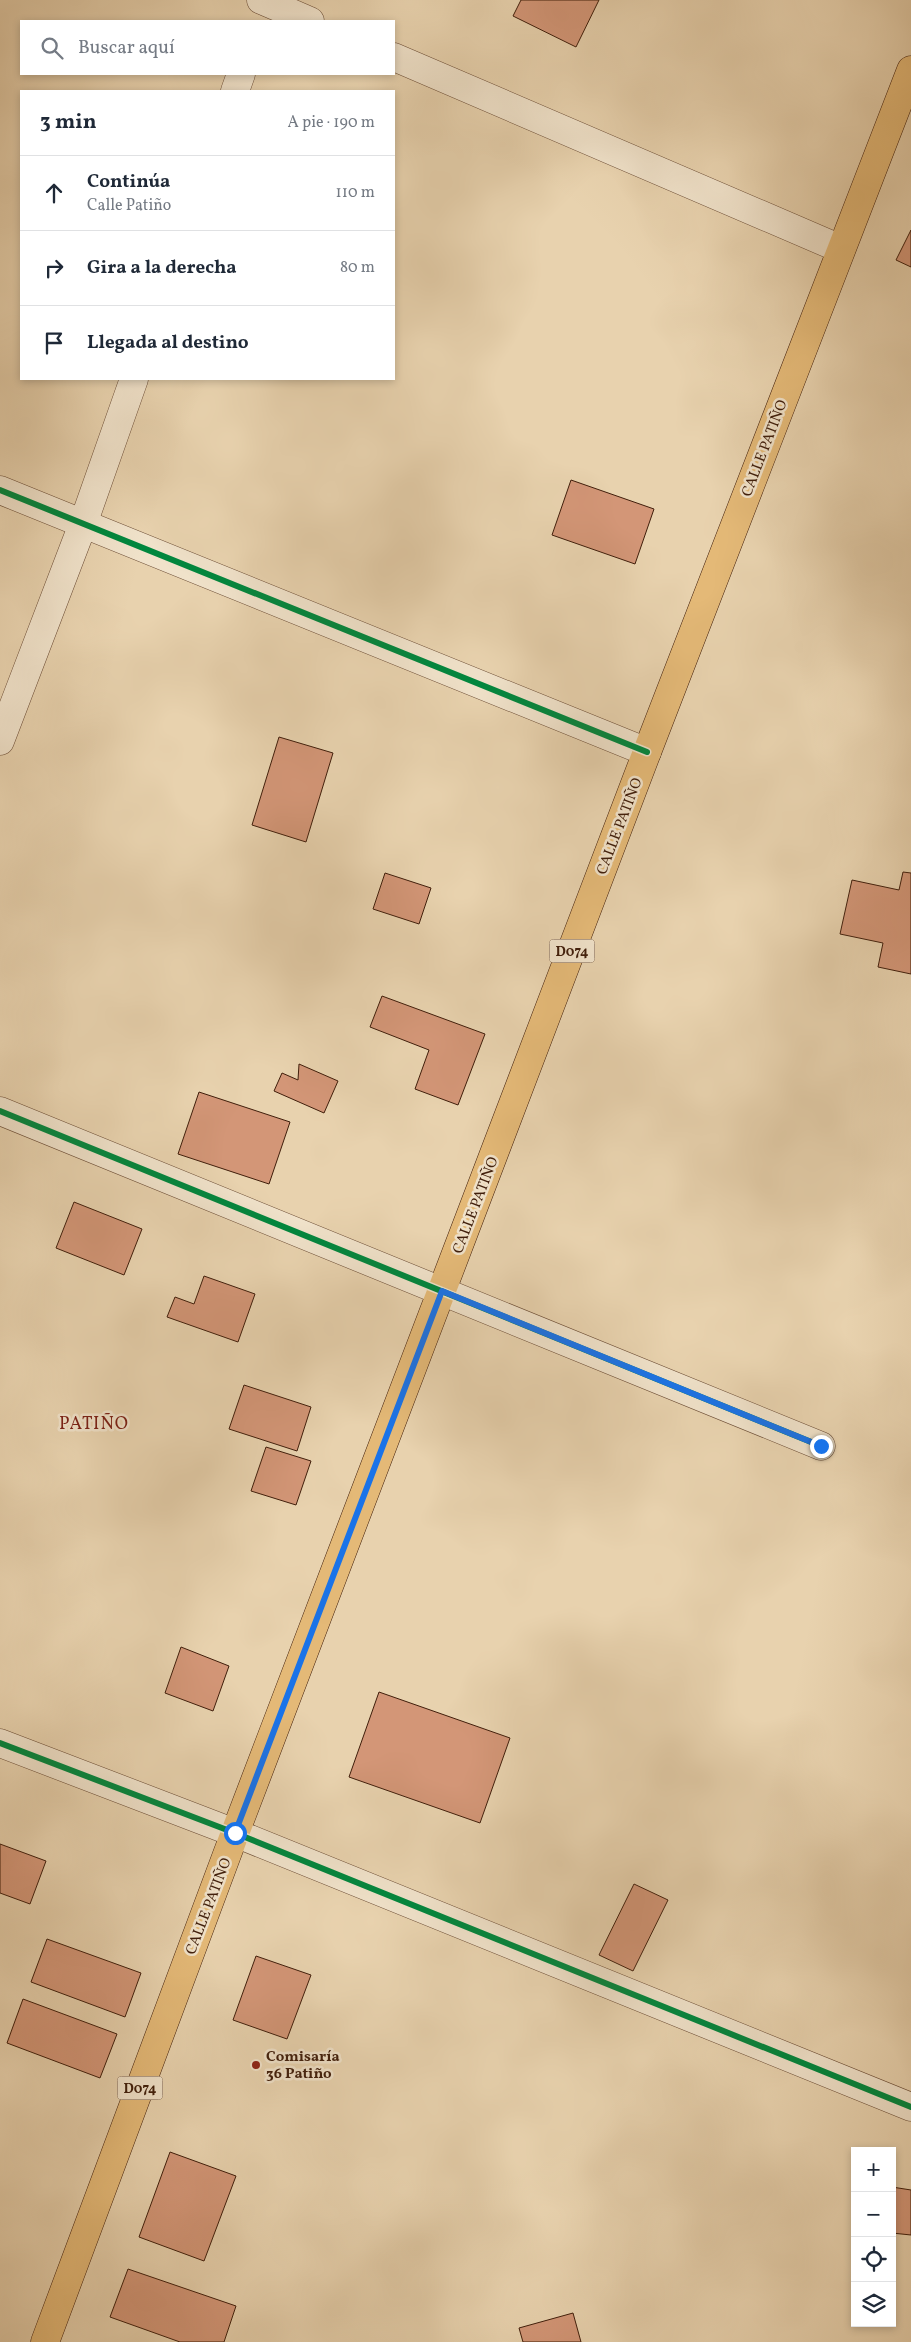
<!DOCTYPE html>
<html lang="es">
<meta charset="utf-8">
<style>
body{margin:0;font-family:Vollkorn,serif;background:#f2f2f3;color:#1f2937}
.controls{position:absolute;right:15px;bottom:15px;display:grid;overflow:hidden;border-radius:0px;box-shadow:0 2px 8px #0003}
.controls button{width:45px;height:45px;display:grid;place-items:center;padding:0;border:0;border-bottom:1px solid #e0e1e3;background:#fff;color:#1f2937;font:25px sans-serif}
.stop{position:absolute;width:15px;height:15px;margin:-11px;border:4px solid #1a73e8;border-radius:50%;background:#fff}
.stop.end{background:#1a73e8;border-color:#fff;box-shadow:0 1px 5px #0008}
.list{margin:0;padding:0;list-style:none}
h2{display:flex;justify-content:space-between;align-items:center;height:65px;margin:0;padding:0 20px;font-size:21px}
h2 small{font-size:16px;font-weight:400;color:#747a83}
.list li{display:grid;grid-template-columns:32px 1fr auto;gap:15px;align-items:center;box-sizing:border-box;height:75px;padding:0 20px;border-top:1px solid #e0e1e3}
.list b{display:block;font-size:19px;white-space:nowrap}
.list p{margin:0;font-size:16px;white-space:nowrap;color:#747a83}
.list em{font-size:16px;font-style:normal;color:#747a83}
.icon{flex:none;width:28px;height:28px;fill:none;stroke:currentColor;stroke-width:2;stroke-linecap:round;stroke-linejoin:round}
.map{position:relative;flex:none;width:911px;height:2342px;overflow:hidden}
.search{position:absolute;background:#fff;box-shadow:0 2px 8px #0003;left:20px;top:20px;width:375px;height:55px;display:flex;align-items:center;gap:12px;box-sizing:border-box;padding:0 18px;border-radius:0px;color:#747a83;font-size:19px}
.panel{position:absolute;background:#fff;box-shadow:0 2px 8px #0003;left:20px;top:90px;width:375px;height:290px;border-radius:0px}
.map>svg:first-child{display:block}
</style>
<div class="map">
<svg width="911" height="2342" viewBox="0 0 911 2342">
<rect width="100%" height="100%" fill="#e8d2ae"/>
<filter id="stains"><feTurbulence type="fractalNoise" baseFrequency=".004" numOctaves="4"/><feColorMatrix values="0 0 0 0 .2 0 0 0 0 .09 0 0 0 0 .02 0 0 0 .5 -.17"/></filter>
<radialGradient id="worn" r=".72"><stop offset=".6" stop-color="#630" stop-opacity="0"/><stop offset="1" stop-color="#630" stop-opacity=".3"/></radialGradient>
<!-- building -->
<g fill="#d39677" stroke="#401e0b">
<path d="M521,0H599L576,47L513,16Z"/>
<path d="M911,230V267L896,260Z"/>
<path d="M571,480L654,509L635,564L552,535Z"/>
<path d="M279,737L333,753L306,842L252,825Z"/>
<path d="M903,872L911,873V974L878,967L883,943L840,934L852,880L899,890Z"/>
<path d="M385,873L431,888L419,924L373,909Z"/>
<path d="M382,996L485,1034L458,1105L415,1089L429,1050L370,1027Z"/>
<path d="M299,1064L338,1081L324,1113L274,1091L282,1073L298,1080Z"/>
<path d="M199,1092L290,1122L269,1184L178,1154Z"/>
<path d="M74,1202L142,1229L124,1275L56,1248Z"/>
<path d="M204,1276L255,1294L238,1342L167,1317L175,1297L194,1304Z"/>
<path d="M244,1385L311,1407L297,1451L229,1429Z"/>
<path d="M266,1447L311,1461L296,1505L251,1491Z"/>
<path d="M181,1647L229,1666L213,1711L165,1693Z"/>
<path d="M379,1692L510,1738L480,1823L349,1777Z"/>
<path d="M0,1844L46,1861L30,1904L0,1893Z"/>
<path d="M634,1884L668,1900L633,1971L599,1955Z"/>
<path d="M47,1939L141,1973L125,2017L31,1982Z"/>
<path d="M256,1956L311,1975L287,2039L233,2020Z"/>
<path d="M23,1999L117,2034L100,2078L7,2043Z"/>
<path d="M170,2152L236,2176L204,2261L139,2237Z"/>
<path d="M892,2187L911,2190V2235L892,2233Z"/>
<path d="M128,2269L236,2306L224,2342H180L110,2317Z"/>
<path d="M573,2313L581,2342H523L519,2328Z"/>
</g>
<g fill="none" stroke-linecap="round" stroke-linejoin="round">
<defs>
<g id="street">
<path d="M261,0L310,21"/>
<path d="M394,57L841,249"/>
<path d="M235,91L241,74"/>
<path d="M0,490L647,752"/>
<path d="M0,741L83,524L134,379"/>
<path d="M0,1111L821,1446"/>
<path d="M0,1743L235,1833L911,2107"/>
</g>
<path id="primary" d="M45,2342L235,1833L647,752L911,70"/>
</defs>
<!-- street casing -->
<use href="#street" stroke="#6a4b34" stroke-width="29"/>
<!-- primary casing -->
<use href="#primary" stroke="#401e0b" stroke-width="29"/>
<!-- street -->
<use href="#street" stroke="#f0e2ca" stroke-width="28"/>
<!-- primary -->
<use href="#primary" stroke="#e4b977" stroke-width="28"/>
<defs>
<g id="cycleway">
<path d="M0,490L647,752"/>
<path d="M0,1111L821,1446"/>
<path d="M0,1743L235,1833L911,2107"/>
</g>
</defs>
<!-- cycleway casing -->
<use href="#cycleway" stroke="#f0e2ca" stroke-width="9"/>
<!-- cycleway -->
<use href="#cycleway" stroke="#00873e" stroke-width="6"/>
</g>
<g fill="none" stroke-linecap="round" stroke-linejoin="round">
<!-- route -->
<path stroke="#1a73e8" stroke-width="6" d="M235,1833L442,1291L821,1446"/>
</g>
<!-- markers -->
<circle fill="#8f2418" stroke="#f0e2ca" stroke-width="2" cx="256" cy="2065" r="5"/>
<g text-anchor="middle" stroke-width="5" stroke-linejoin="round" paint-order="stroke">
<!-- shield labels -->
<g fill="#f0e2ca" stroke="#755944" stroke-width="1">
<rect x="549.5" y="939.5" width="45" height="23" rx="4"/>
<rect x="117.5" y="2076.5" width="45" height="23" rx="4"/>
</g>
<g font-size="14" font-weight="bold" fill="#401e0b">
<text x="572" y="956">D074</text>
<text x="140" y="2093">D074</text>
</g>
<!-- street labels -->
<g font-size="15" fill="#401e0b" stroke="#f0e2ca">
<text transform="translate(764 448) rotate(-69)" y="5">CALLE PATIÑO</text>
<text transform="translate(619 826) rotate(-69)" y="5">CALLE PATIÑO</text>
<text transform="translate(475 1205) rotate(-69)" y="5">CALLE PATIÑO</text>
<text transform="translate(208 1906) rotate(-69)" y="5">CALLE PATIÑO</text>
</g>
<!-- poi labels -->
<g font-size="15" font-weight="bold" fill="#401e0b" stroke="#f0e2ca" text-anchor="start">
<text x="266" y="2061">Comisaría<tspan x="266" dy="17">36 Patiño</tspan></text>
</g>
<!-- quarter labels -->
<g font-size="18" letter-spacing="1" fill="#7a1f14" stroke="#f0e2ca">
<text x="94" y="1429">PATIÑO</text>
</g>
</g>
<rect width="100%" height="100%" filter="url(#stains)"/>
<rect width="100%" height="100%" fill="url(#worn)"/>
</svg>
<div class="controls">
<button>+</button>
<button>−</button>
<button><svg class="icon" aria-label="locate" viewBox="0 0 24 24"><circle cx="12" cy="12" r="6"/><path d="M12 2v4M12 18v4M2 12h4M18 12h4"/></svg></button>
<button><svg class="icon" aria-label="layers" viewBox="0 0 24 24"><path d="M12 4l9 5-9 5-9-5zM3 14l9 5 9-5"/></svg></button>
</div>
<div class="stop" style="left:235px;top:1833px"></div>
<div class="stop end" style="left:821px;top:1446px"></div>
<div class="search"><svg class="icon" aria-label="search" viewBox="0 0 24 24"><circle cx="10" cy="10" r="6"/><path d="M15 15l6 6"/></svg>Buscar aquí</div>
<section class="panel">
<h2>3 min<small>A pie · 190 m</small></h2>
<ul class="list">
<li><svg class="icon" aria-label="ahead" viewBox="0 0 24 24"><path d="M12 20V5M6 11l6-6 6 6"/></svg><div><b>Continúa</b><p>Calle Patiño</p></div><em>110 m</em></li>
<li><svg class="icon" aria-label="right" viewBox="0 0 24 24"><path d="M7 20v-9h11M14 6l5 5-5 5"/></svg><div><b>Gira a la derecha</b></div><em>80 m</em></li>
<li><svg class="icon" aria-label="arrive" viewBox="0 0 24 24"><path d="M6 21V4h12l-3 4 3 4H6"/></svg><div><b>Llegada al destino</b></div></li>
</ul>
</section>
</div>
